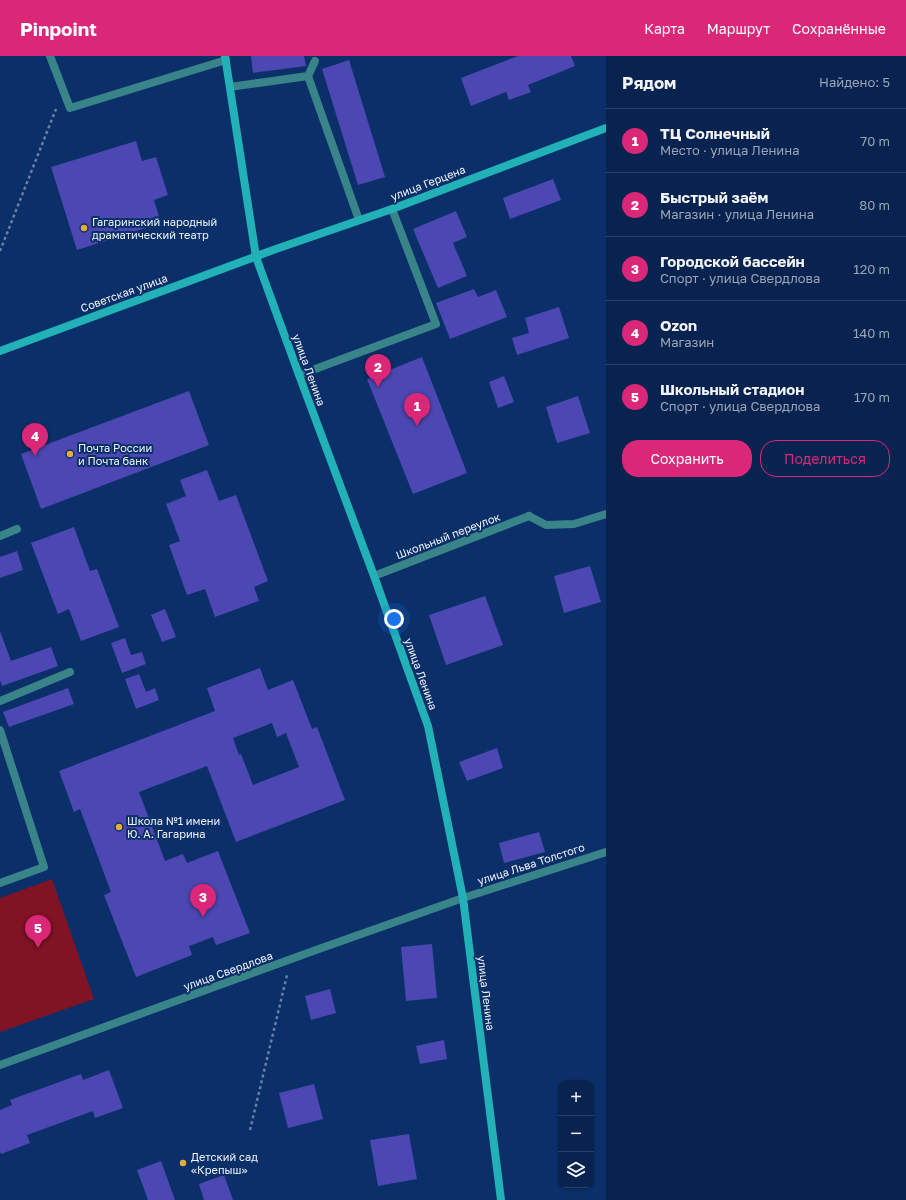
<!DOCTYPE html>
<html lang="ru">
<meta charset="utf-8">
<style>
body{margin:0;font-family:"Golos Text",sans-serif;background:#162f59;color:#f1f3f6}
.controls{position:absolute;right:12px;bottom:12px;display:grid;overflow:hidden;border-radius:8px;box-shadow:0 1px 3px #0004}
.controls button{width:36px;height:36px;display:grid;place-items:center;padding:0;border:0;border-bottom:1px solid #294066;background:#08234f;color:#f1f3f6;font:20px sans-serif}
.you{position:absolute;left:394px;top:563px;width:14px;height:14px;margin:-10px;border:3px solid #fff;border-radius:50%;background:#1a73e8;box-shadow:0 0 0 6px #1a73e833}
.badge{display:grid;place-items:center;width:26px;height:26px;border-radius:50%;background:#db2777;color:#fff;font-size:13px;font-weight:700}
.pin{position:absolute;translate:-50% -33px;filter:drop-shadow(0 1px 2px #0008)}
.pin::after{content:'';position:absolute;top:21px;width:14px;height:12px;background:inherit;clip-path:polygon(0 0,100% 0,50% 100%)}
.list{margin:0;padding:0;list-style:none}
h2{display:flex;justify-content:space-between;align-items:center;height:52px;margin:0;padding:0 16px;font-size:17px}
h2 small{font-size:13px;font-weight:400;color:#98a4b7}
.list li{display:grid;grid-template-columns:26px 1fr auto;gap:12px;align-items:center;box-sizing:border-box;height:64px;padding:0 16px;border-top:1px solid #294066}
.list b{display:block;font-size:15px;white-space:nowrap}
.list p{margin:0;font-size:13px;white-space:nowrap;color:#98a4b7}
.list em{font-size:13px;font-style:normal;color:#98a4b7}
.actions{display:flex;gap:8px;padding:12px 16px}
.actions a{flex:1;padding:9px 0;border:1px solid #db2777;border-radius:16px;text-align:center;font-size:14px;color:#db2777}
.actions .main{background:#db2777;color:#fff}
.icon{flex:none;width:22px;height:22px;fill:none;stroke:currentColor;stroke-width:2;stroke-linecap:round;stroke-linejoin:round}
.map{position:relative;flex:none;width:606px;height:1144px;overflow:hidden}
header{display:flex;align-items:center;gap:24px;box-sizing:border-box;height:56px;padding:0 20px;background:#db2777;color:#fff}
header strong{font-size:19px}
nav{display:flex;gap:22px;margin-inline-start:auto;font-size:14px}
main{display:flex}
aside{flex:1;background:#08234f}
.map>svg:first-child{display:block}
</style>
<header>
<strong>Pinpoint</strong>
<nav><a>Карта</a><a>Маршрут</a><a>Сохранённые</a></nav>
</header>
<main>
<div class="map">
<svg width="606" height="1144" viewBox="0 0 606 1144">
<rect width="100%" height="100%" fill="#0b2f69"/>
<!-- green -->
<path fill="#801324" d="M52,823L94,943L0,976V842Z"/>
<!-- building -->
<g fill="#4c47b2" fill-rule="evenodd">
<path d="M251,0H304L306,10L253,17Z"/>
<path d="M518,0H571L575,10L528,29L531,36L509,44L506,36L471,50L461,22Z"/>
<path d="M349,4L385,121L358,129L322,13Z"/>
<path d="M136,85L142,105L156,101L168,139L154,144L161,167L77,194L51,111Z"/>
<path d="M553,123L561,144L510,163L503,142Z"/>
<path d="M456,155L467,181L453,187L467,220L438,232L413,173Z"/>
<path d="M474,233L478,241L496,234L507,261L450,283L436,247Z"/>
<path d="M559,251L569,282L517,299L512,282L529,277L525,262Z"/>
<path d="M422,301L467,417L413,438L367,323Z"/>
<path d="M504,320L514,346L498,352L489,326Z"/>
<path d="M189,335L209,389L41,453L21,398Z"/>
<path d="M578,340L590,377L557,387L546,351Z"/>
<path d="M207,414L219,445L236,439L268,525L254,531L259,545L215,561L205,533L187,539L169,489L180,485L166,448L186,440L180,424Z"/>
<path d="M74,471L90,515L97,513L119,571L81,585L69,553L58,558L31,487Z"/>
<path d="M17,495L23,514L0,522V501Z"/>
<path d="M590,510L601,546L564,557L554,520Z"/>
<path d="M485,540L503,589L446,609L429,559Z"/>
<path d="M165,553L176,581L162,586L151,559Z"/>
<path d="M0,575L11,605L51,591L58,610L2,630L0,624Z"/>
<path d="M125,582L131,599L142,596L146,608L122,617L111,587Z"/>
<path d="M260,612L268,634L293,624L312,673L317,671L345,744L236,786L207,710L139,736L165,805L183,798L187,807L218,795L250,877L216,889L213,881L189,890L192,899L136,921L104,839L111,836L80,753L74,756L59,715L215,655L207,632ZM272,667L277,681L286,677L299,711L253,729L241,698L239,699L233,682Z"/>
<path d="M139,618L146,636L155,632L159,644L136,653L125,623Z"/>
<path d="M68,632L74,648L9,671L3,656Z"/>
<path d="M497,692L503,712L467,725L459,706Z"/>
<path d="M539,776L545,796L504,807L499,787Z"/>
<path d="M432,888L437,942L406,945L401,891Z"/>
<path d="M330,933L336,957L311,964L305,940Z"/>
<path d="M444,984L447,1003L420,1008L416,990Z"/>
<path d="M109,1014L123,1052L95,1062L93,1055L27,1079L30,1087L1,1098L0,1096V1054L12,1049L10,1044L81,1018L83,1024Z"/>
<path d="M314,1028L323,1063L288,1072L279,1037Z"/>
<path d="M409,1078L417,1123L378,1130L370,1084Z"/>
<path d="M161,1105L175,1144H148L137,1114Z"/>
<path d="M224,1119L233,1144H204L199,1128Z"/>
</g>
<g fill="none" stroke-linecap="round" stroke-linejoin="round">
<!-- path -->
<g stroke="#6980a5" stroke-width="2.5" stroke-dasharray="3 3" stroke-linecap="butt">
<path d="M0,195L56,53"/>
<path d="M250,1074L287,919"/>
</g>
<!-- lane -->
<g stroke="#388488" stroke-width="8">
<path d="M50,0L70,52L226,4"/>
<path d="M308,20L315,5"/>
<path d="M230,31L308,20L359,164"/>
<path d="M299,319L436,268L392,153"/>
<path d="M529,460L546,469L574,468L606,458"/>
<path d="M0,480L17,473"/>
<path d="M0,645L70,616"/>
<path d="M0,674L44,811L0,827"/>
</g>
<!-- street -->
<g stroke="#388488" stroke-width="8">
<path d="M374,520L529,460"/>
<path d="M0,1009L316,894L463,842L606,796"/>
</g>
<!-- secondary -->
<g stroke="#21b1b7" stroke-width="8">
<path d="M225,0L256,201L299,319L374,520L428,670L463,842L501,1144"/>
<path d="M0,295L276,193L392,153L606,72"/>
</g>
</g>
<!-- markers -->
<g fill="#e7ac37" stroke="#0b2f69" stroke-width="1.5">
<circle cx="84" cy="172" r="4"/>
<circle cx="70" cy="398" r="4"/>
<circle cx="119" cy="771" r="4"/>
<circle cx="183" cy="1107" r="4"/>
</g>
<g text-anchor="middle" stroke-width="4" stroke-linejoin="round" paint-order="stroke">
<!-- street labels -->
<g font-size="11" fill="#eef3fa" stroke="#0b2f69">
<text transform="translate(428 127) rotate(-21)" y="4">улица Герцена</text>
<text transform="translate(124 237) rotate(-20)" y="4">Советская улица</text>
<text transform="translate(309 314) rotate(70)" y="4">улица Ленина</text>
<text transform="translate(448 480) rotate(-21)" y="4">Школьный переулок</text>
<text transform="translate(421 618) rotate(70)" y="4">улица Ленина</text>
<text transform="translate(531 808) rotate(-18)" y="4">улица Льва Толстого</text>
<text transform="translate(228 915) rotate(-20)" y="4">улица Свердлова</text>
<text transform="translate(486 937) rotate(83)" y="4">улица Ленина</text>
</g>
<!-- poi labels -->
<g font-size="11" fill="#eef3fa" stroke="#0b2f69" text-anchor="start">
<text x="92" y="170">Гагаринский народный<tspan x="92" dy="13">драматический театр</tspan></text>
<text x="78" y="396">Почта России<tspan x="78" dy="13">и Почта банк</tspan></text>
<text x="127" y="769">Школа №1 имени<tspan x="127" dy="13">Ю. А. Гагарина</tspan></text>
<text x="191" y="1105">Детский сад<tspan x="191" dy="13">«Крепыш»</tspan></text>
</g>
</g>
</svg>
<div class="controls">
<button>+</button>
<button>−</button>
<button><svg class="icon" aria-label="layers" viewBox="0 0 24 24"><path d="M12 4l9 5-9 5-9-5zM3 14l9 5 9-5"/></svg></button>
</div>
<div class="you"></div>
<div class="pin badge" style="left:417px;top:370px">1</div>
<div class="pin badge" style="left:378px;top:331px">2</div>
<div class="pin badge" style="left:203px;top:861px">3</div>
<div class="pin badge" style="left:35px;top:400px">4</div>
<div class="pin badge" style="left:38px;top:892px">5</div>
</div>
<aside>
<h2>Рядом<small>Найдено: 5</small></h2>
<ul class="list">
<li><span class="badge">1</span><div><b>ТЦ Солнечный</b><p>Место · улица Ленина</p></div><em>70 m</em></li>
<li><span class="badge">2</span><div><b>Быстрый заём</b><p>Магазин · улица Ленина</p></div><em>80 m</em></li>
<li><span class="badge">3</span><div><b>Городской бассейн</b><p>Спорт · улица Свердлова</p></div><em>120 m</em></li>
<li><span class="badge">4</span><div><b>Ozon</b><p>Магазин</p></div><em>140 m</em></li>
<li><span class="badge">5</span><div><b>Школьный стадион</b><p>Спорт · улица Свердлова</p></div><em>170 m</em></li>
</ul>
<div class="actions"><a class="main">Сохранить</a><a>Поделиться</a></div>
</aside>
</main>
